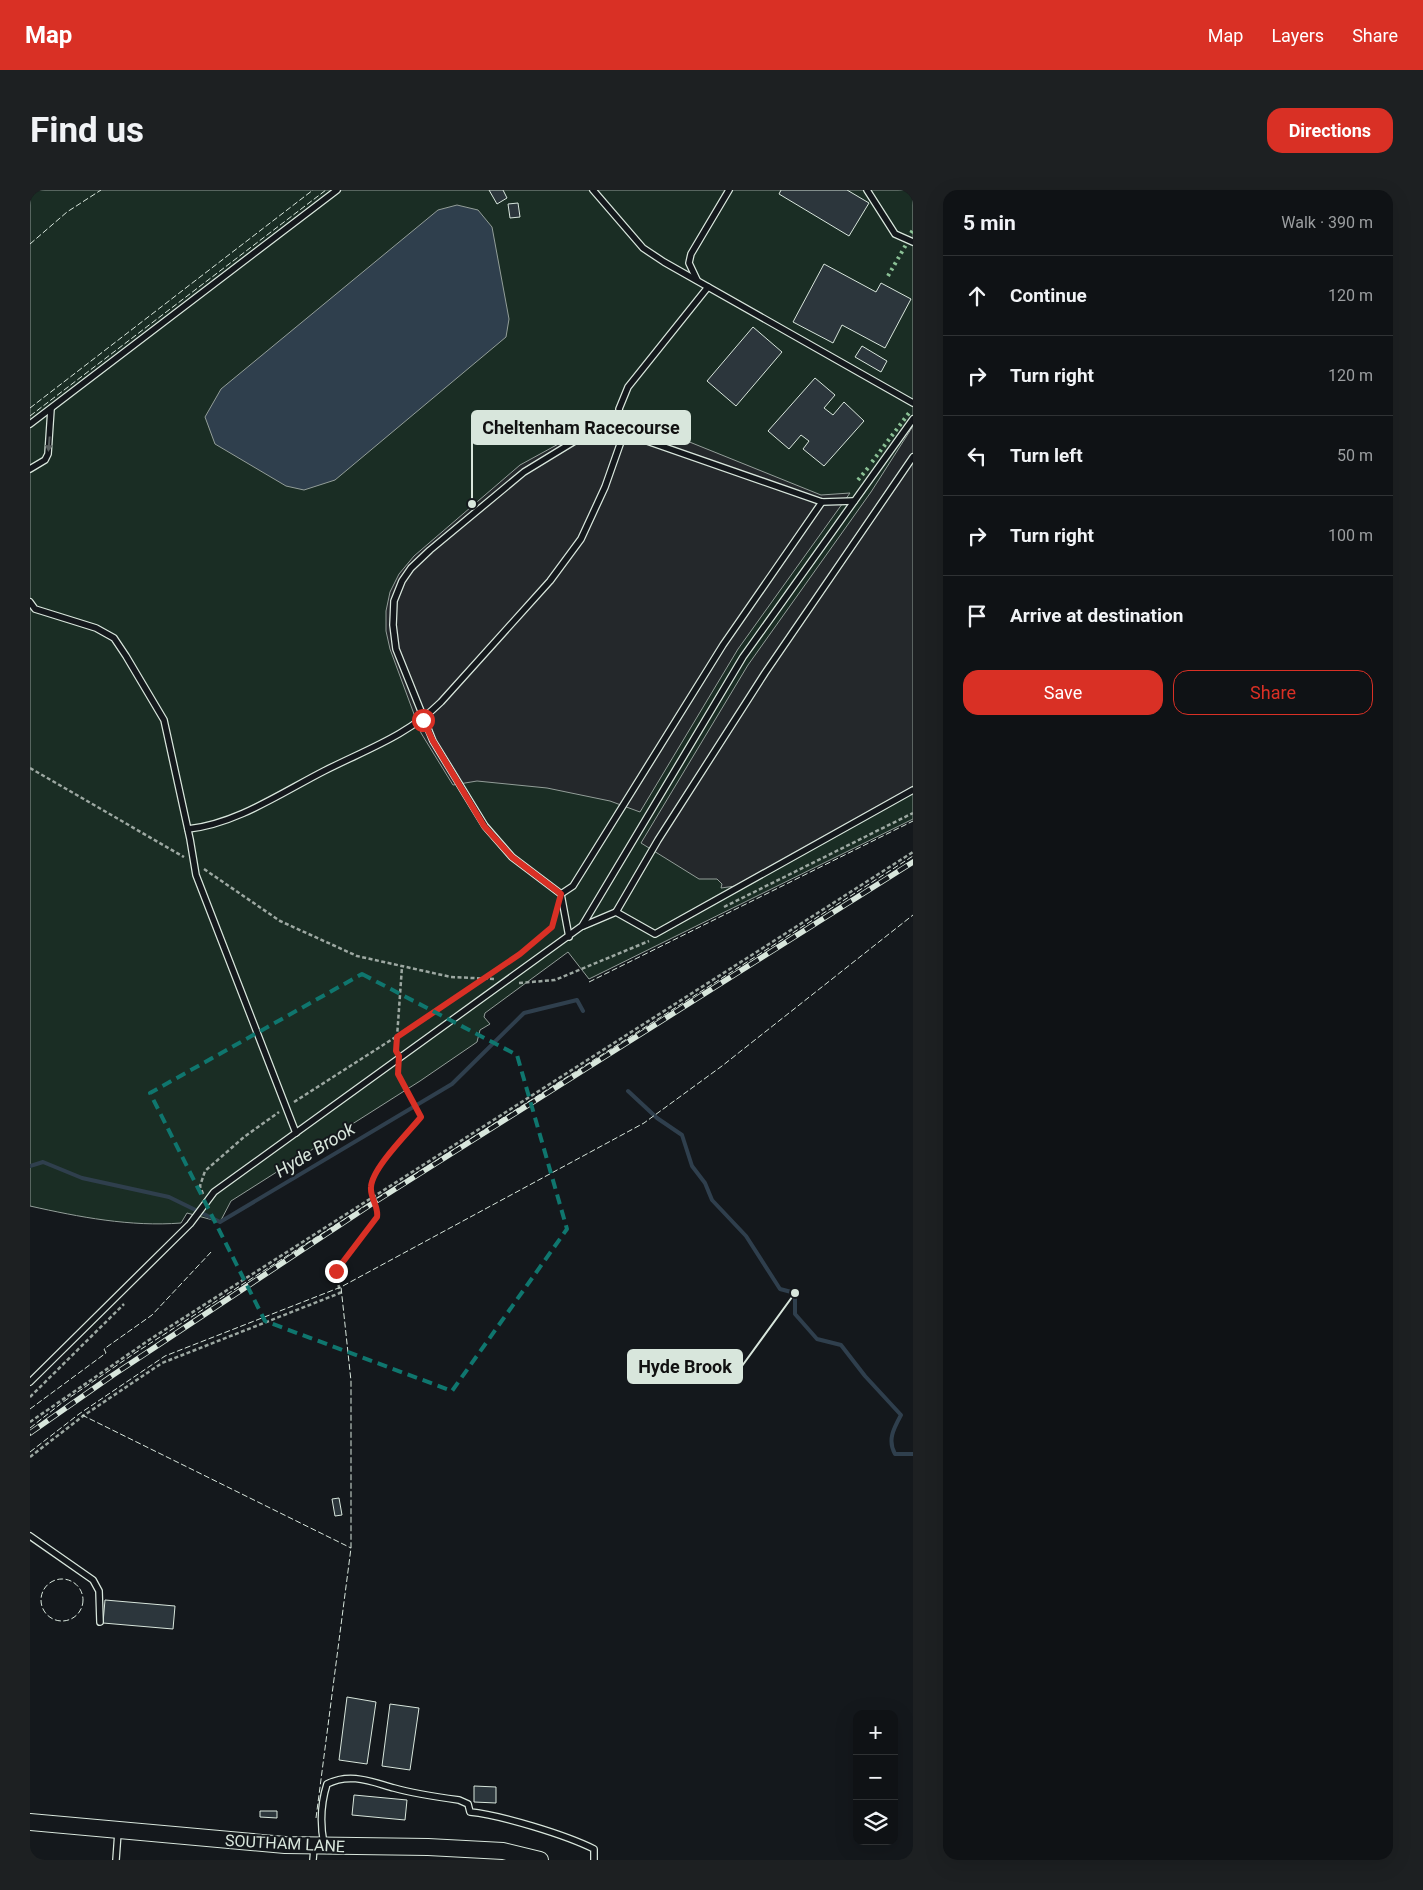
<!DOCTYPE html>
<meta charset="utf-8">
<style>
body{margin:0;font-family:Roboto,sans-serif;background:#1d2022;color:#f1f3f6}
.controls{position:absolute;right:15px;bottom:15px;display:grid;overflow:hidden;border-radius:10px;box-shadow:0 5px 20px #0002}
.controls button{width:45px;height:45px;display:grid;place-items:center;padding:0;border:0;border-bottom:1px solid #2f3234;background:#0f1215;color:#f1f3f6;font:25px sans-serif}
.stop{position:absolute;width:15px;height:15px;margin:-11px;border:4px solid #d93025;border-radius:50%;background:#fff}
.stop.end{background:#d93025;border-color:#fff;box-shadow:0 1px 5px #0008}
.list{margin:0;padding:0;list-style:none}
h2{display:flex;justify-content:space-between;align-items:center;height:65px;margin:0;padding:0 20px;font-size:21px}
h2 small{font-size:16px;font-weight:400;color:#9b9ea0}
.list li{display:grid;grid-template-columns:32px 1fr auto;gap:15px;align-items:center;box-sizing:border-box;height:80px;padding:0 20px;border-top:1px solid #2f3234}
.list b{display:block;font-size:19px;white-space:nowrap}
.list em{font-size:16px;font-style:normal;color:#9b9ea0}
.actions{display:flex;gap:10px;padding:15px 20px}
.actions a{flex:1;padding:11px 0;border:1px solid #d93025;border-radius:15px;text-align:center;font-size:18px;color:#d93025}
.actions .main{background:#d93025;color:#fff}
.icon{flex:none;width:28px;height:28px;fill:none;stroke:currentColor;stroke-width:2;stroke-linecap:round;stroke-linejoin:round}
.map{position:relative;flex:none;width:883px;height:1670px;overflow:hidden;border-radius:15px}
header{display:flex;align-items:center;gap:30px;box-sizing:border-box;height:70px;padding:0 25px;background:#d93025;color:#fff}
header strong{font-size:24px}
nav{display:flex;gap:28px;margin-inline-start:auto;font-size:18px}
.intro{display:flex;align-items:center;justify-content:space-between;box-sizing:border-box;height:120px;padding:0 30px}
h1{margin:0;font-size:35px}
.button{padding:12px 22px;border-radius:15px;background:#d93025;color:#fff;font-size:18px;font-weight:700}
main{display:flex;gap:30px;padding:0 30px}
aside{flex:1;background:#0f1215;border-radius:15px;box-shadow:0 5px 20px #0002}
.map>svg:first-child{display:block}
</style>
<header>
<strong>Map</strong>
<nav><a>Map</a><a>Layers</a><a>Share</a></nav>
</header>
<div class="intro"><h1>Find us</h1><a class="button">Directions</a></div>
<main>
<div class="map">
<svg width="883" height="1670" viewBox="0 0 883 1670">
<rect width="100%" height="100%" fill="#14181c"/>
<!-- green -->
<path fill="#1a2d24" stroke="#939e99" d="M0,0H883V629L559,789L538,762L455,823L454,827L460,834L450,840L447,852L390,891L201,1011L190,1032L157,1023L151,1033C101,1037 49,1027 0,1016Z"/>
<!-- parking -->
<g fill="#24282b" stroke="#939e99">
<path d="M595,226L791,305L820,303L708,459L610,622L580,611L517,598L447,591L423,595L391,543L360,459L356,441V421L360,402L369,384L384,366L490,275L543,246L567,236L590,235Z"/>
<path d="M883,236V600L713,695L691,698L692,694L687,689H669L611,653L718,475L841,302Z"/>
</g>
<!-- water -->
<path fill="#2f3f4d" stroke="#939e99" d="M427,15L448,20L462,37L479,129L476,147L305,290L274,300L256,296L185,254L175,227L191,199L408,20Z"/>
<g fill="none" stroke-linecap="round" stroke-linejoin="round">
<!-- stream -->
<g stroke="#2f3f4d" stroke-width="4">
<path d="M598,901L627,928L652,945L662,976L675,993L682,1010L716,1046L750,1099L765,1103V1124L787,1149L811,1155L835,1186L871,1225C864,1238 857,1250 865,1264H883"/>
<path d="M0,976L13,972L52,988L139,1007L190,1032L422,894L494,823L547,810L553,821"/>
</g>
</g>
<!-- building -->
<g fill="#2c363c" stroke="#d8e6dc">
<path d="M459,0H473L477,8L467,14Z"/>
<path d="M751,0H817L839,13L819,46L749,4Z"/>
<path d="M488,13L490,27L480,28L478,14Z"/>
<path d="M794,74L846,102L851,93L881,109L855,158L812,135L803,153L763,132Z"/>
<path d="M723,137L752,162L706,216L677,191Z"/>
<path d="M832,156L857,171L851,182L825,167Z"/>
<path d="M785,188L805,205L794,218L803,225L814,212L834,231L794,276L773,259L779,251L771,245L759,259L738,241Z"/>
<path d="M309,1308L312,1325L305,1326L302,1309Z"/>
<path d="M75,1410L145,1416L143,1439L73,1433Z"/>
<path d="M317,1507L346,1512L337,1574L309,1570Z"/>
<path d="M360,1514L389,1518L380,1580L352,1576Z"/>
<path d="M444,1596L466,1597V1613L444,1612Z"/>
<path d="M324,1605L377,1610L375,1630L322,1625Z"/>
<path d="M230,1621H247V1628L230,1627Z"/>
</g>
<g fill="none" stroke-linecap="round" stroke-linejoin="round">
<defs>
<g id="lane">
<path d="M563,0L613,58L634,72L883,213"/>
<path d="M837,0L865,44L883,52"/>
<path d="M667,90L659,73L661,64L699,0"/>
<path d="M0,234L307,0"/>
<path d="M0,279L15,270L18,264L21,219"/>
<path d="M0,412L5,419L66,438L84,448L96,466L134,530L160,649L166,685L266,943"/>
<path d="M158,639C206,634 251,603 294,581C335,560 377,546 411,512L520,391L551,349L575,297L594,243L589,219L598,197L678,97"/>
<path d="M531,704L543,696L693,455L792,312"/>
<path d="M586,722L628,650L735,483L883,267"/>
<path d="M553,736L586,722L625,744L883,600"/>
<path d="M539,747L531,704L482,667L455,636L403,551L366,459L363,435L364,411L372,391L381,378L400,360L494,282L553,246L594,243L792,312L824,311"/>
<path d="M0,1192L160,1034L184,1002L552,736L713,467L883,229"/>
<path d="M0,1346L63,1390L69,1401L70,1432"/>
<path d="M294,1654C290,1634 291,1613 297,1594C320,1582 342,1592 364,1598C385,1604 407,1607 429,1610L438,1614L440,1622C471,1625 536,1645 564,1659V1670"/>
<path d="M86,1670L88,1642"/>
<path d="M283,1670L284,1658"/>
</g>
<path id="secondary" d="M0,1632L255,1655L398,1657L473,1661L510,1670"/>
</defs>
<!-- lane casing -->
<use href="#lane" stroke="#d8e6dc" stroke-width="8"/>
<!-- secondary casing -->
<use href="#secondary" stroke="#d8e6dc" stroke-width="18"/>
<!-- path -->
<g stroke="#9da8a2" stroke-width="2.5" stroke-dasharray="4 2.5" stroke-linecap="butt">
<path d="M0,578L154,667"/>
<path d="M174,679L250,731L327,766L421,787L464,789"/>
<path d="M694,717L883,623"/>
<path d="M489,793L525,790L619,751"/>
<path d="M366,861L372,777"/>
<path d="M264,912L414,816L490,764L522,737L525,725"/>
<path d="M173,1004L170,996L175,981L214,947L249,922"/>
<path d="M0,1207L94,1114"/>
<path d="M0,1232L119,1150L883,662"/>
<path d="M0,1267L53,1226L132,1173L310,1103L306,1081L347,1027C349,1016 340,1009 341,997C342,979 378,943 391,927L368,884V880"/>
</g>
<!-- lane -->
<use href="#lane" stroke="#14181c" stroke-width="5.5"/>
<!-- secondary -->
<use href="#secondary" stroke="#14181c" stroke-width="16"/>
<defs>
<path id="rail" d="M0,1243L83,1185L343,1013L883,672"/>
</defs>
<!-- rail casing -->
<use href="#rail" stroke="#d8e6dc" stroke-width="5.5"/>
<!-- rail -->
<use href="#rail" stroke="#14181c" stroke-width="4" stroke-dasharray="11" stroke-linecap="butt"/>
<!-- hedge -->
<g stroke="#8ac095" stroke-width="4" stroke-dasharray="2.5 4" stroke-linecap="butt">
<path d="M881,43L883,40"/>
<path d="M858,86L877,53"/>
<path d="M842,272L879,223"/>
<path d="M828,290L838,278"/>
</g>
<!-- fence -->
<g stroke="#d8e6dc" stroke-width="1" stroke-dasharray="6 2.5" stroke-linecap="butt">
<path d="M0,54L37,22L71,0"/>
<path d="M0,218L283,0"/>
<path d="M0,226L296,0"/>
<path d="M559,792L883,631"/>
<path d="M0,1219L76,1163L74,1159L122,1125L182,1061"/>
<path d="M52,1225L321,1358"/>
<path d="M0,1238L33,1212L105,1163L883,666"/>
<path d="M0,1262L49,1224L135,1166L311,1097L614,933L692,876L883,725"/>
<circle cx="32" cy="1410" r="21"/>
<path d="M286,1628L321,1358V1191L311,1097"/>
</g>
</g>
<!-- one-way arrows -->
<defs><path id="oneway-solid" d="M-6-.8H1V-3.2L6.5 0L1 3.2V.8H-6Z" transform="scale(1.25)"/></defs>
<use fill="#59605f" href="#oneway-solid" transform="translate(19 254) rotate(95)"/>
<g fill="none" stroke-linecap="round" stroke-linejoin="round">
<!-- route -->
<path stroke="#d93025" stroke-width="6" d="M306,1081L347,1027C349,1016 340,1009 341,997C342,978 378,943 391,927L368,884L369,866L366,861L367,847L490,764L522,737L531,704L482,667L454,636L403,551L393,530"/>
</g>
<!-- marked area -->
<path fill="none" stroke="#0f766e" stroke-width="4" stroke-dasharray="10 6" stroke-linejoin="round" d="M332,784L487,865L537,1039L422,1201L235,1131L120,903Z"/>
<g text-anchor="middle" stroke-width="4" stroke-linejoin="round" paint-order="stroke">
<!-- street labels -->
<g font-size="16" fill="#d8e6dc" stroke="#14181c">
<text transform="translate(255 1653) rotate(3)" y="6">SOUTHAM LANE</text>
</g>
<!-- water labels -->
<g font-size="18" font-style="italic" fill="#d8e6dc" stroke="#14181c">
<text transform="translate(285 960) rotate(-31)" y="6">Hyde Brook</text>
</g>
</g>
<!-- callouts -->
<path fill="none" stroke="#d8e6dc" stroke-width="2" d="M442 314L442 238M765 1103L712 1176"/>
<g fill="#d8e6dc" stroke="#14181c" stroke-width="2">
<circle cx="442" cy="314" r="5"/>
<circle cx="765" cy="1103" r="5"/>
</g>
<g fill="#d8e6dc" stroke="#d8e6dc" stroke-width="2">
<rect x="442" y="221" width="218" height="33" rx="5"/>
<rect x="598" y="1160" width="114" height="33" rx="5"/>
</g>
<g font-size="18" text-anchor="middle" font-weight="bold" fill="#111">
<text x="551" y="244">Cheltenham Racecourse</text>
<text x="655" y="1183">Hyde Brook</text>
</g>
</svg>
<div class="controls">
<button>+</button>
<button>−</button>
<button><svg class="icon" aria-label="layers" viewBox="0 0 24 24"><path d="M12 4l9 5-9 5-9-5zM3 14l9 5 9-5"/></svg></button>
</div>
<div class="stop" style="left:393px;top:530px"></div>
<div class="stop end" style="left:306px;top:1081px"></div>
</div>
<aside>
<h2>5 min<small>Walk · 390 m</small></h2>
<ul class="list">
<li><svg class="icon" aria-label="ahead" viewBox="0 0 24 24"><path d="M12 20V5M6 11l6-6 6 6"/></svg><div><b>Continue</b></div><em>120 m</em></li>
<li><svg class="icon" aria-label="right" viewBox="0 0 24 24"><path d="M7 20v-9h11M14 6l5 5-5 5"/></svg><div><b>Turn right</b></div><em>120 m</em></li>
<li><svg class="icon" aria-label="left" viewBox="0 0 24 24"><path d="M17 20v-9H6M10 6l-5 5 5 5"/></svg><div><b>Turn left</b></div><em>50 m</em></li>
<li><svg class="icon" aria-label="right" viewBox="0 0 24 24"><path d="M7 20v-9h11M14 6l5 5-5 5"/></svg><div><b>Turn right</b></div><em>100 m</em></li>
<li><svg class="icon" aria-label="arrive" viewBox="0 0 24 24"><path d="M6 21V4h12l-3 4 3 4H6"/></svg><div><b>Arrive at destination</b></div></li>
</ul>
<div class="actions"><a class="main">Save</a><a>Share</a></div>
</aside>
</main>
